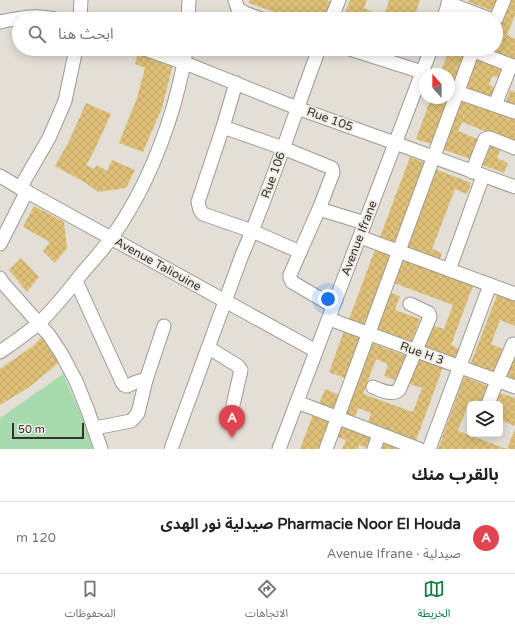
<!DOCTYPE html>
<html lang="ar">
<meta charset="utf-8">
<style>
body{margin:0;font-family:"Varela Round","Noto Sans Arabic",sans-serif;background:#f6f6f6;color:#222;direction:rtl}
.controls{position:absolute;right:12px;bottom:12px;display:grid;overflow:hidden;border-radius:6px;box-shadow:0 2px 10px #0003}
.controls button{width:36px;height:36px;display:grid;place-items:center;padding:0;border:0;border-bottom:1px solid #e0e0e0;background:#fff;color:#222;font:20px sans-serif}
.compass{position:absolute;left:419px;top:68px;width:36px;height:36px;border-radius:50%;background:#fff;box-shadow:0 2px 10px #0003;rotate:339deg}
.scale{position:absolute;left:12px;bottom:10px;width:72px;box-sizing:border-box;padding-left:4px;border:2px solid #343330;border-top:0;font-size:11px;line-height:14px;white-space:nowrap;color:#343330;-webkit-text-stroke:3px #f0ece4;paint-order:stroke}
.you{position:absolute;left:328px;top:299px;width:14px;height:14px;margin:-10px;border:3px solid #fff;border-radius:50%;background:#1a73e8;box-shadow:0 0 0 6px #1a73e833}
.badge{display:grid;place-items:center;width:26px;height:26px;border-radius:50%;background:#0b8043;color:#fff;font-size:13px;font-weight:700}
.pin{position:absolute;translate:-50% -33px;filter:drop-shadow(0 1px 2px #0008)}
.pin::after{content:'';position:absolute;top:21px;width:14px;height:12px;background:inherit;clip-path:polygon(0 0,100% 0,50% 100%)}
.list{margin:0;padding:0;list-style:none}
h2{display:flex;justify-content:space-between;align-items:center;height:52px;margin:0;padding:0 16px;font-size:17px}
h2 small{font-size:13px;font-weight:400;color:#767676}
.list li{display:grid;grid-template-columns:26px 1fr auto;gap:12px;align-items:center;box-sizing:border-box;height:72px;padding:0 16px;border-top:1px solid #e0e0e0}
.list b{display:block;font-size:15px;white-space:nowrap}
.list p{margin:0;font-size:13px;white-space:nowrap;color:#767676}
.list em{font-size:13px;font-style:normal;color:#767676}
.icon{flex:none;width:22px;height:22px;fill:none;stroke:currentColor;stroke-width:2;stroke-linecap:round;stroke-linejoin:round}
.map{position:relative;flex:none;width:515px;height:449px;overflow:hidden;direction:ltr}
.search{position:absolute;background:#fff;box-shadow:0 2px 10px #0003;left:12px;right:12px;top:12px;height:44px;display:flex;align-items:center;gap:10px;box-sizing:border-box;padding:0 14px;border-radius:22px;color:#767676;font-size:15px}
.sheet{height:124px;background:#fff}
nav{display:flex;justify-content:space-around;align-items:center;box-sizing:border-box;height:56px;border-top:1px solid #e0e0e0;background:#fff;font-size:11px;color:#767676}
nav a{display:grid;justify-items:center;gap:2px}
nav .on{color:#0b8043}
.map>svg:first-child{display:block}
</style>
<div class="map">
<svg width="515" height="449" viewBox="0 0 515 449">
<defs>
<pattern id="building-cross-hatch" width="8" height="8" patternUnits="userSpaceOnUse"><rect width="8" height="8" fill="#dec078"/><path d="M0 0l8 8M0 8l8-8" fill="none" stroke="#bfa568"/></pattern>
</defs>
<rect width="100%" height="100%" fill="#e3dfd7"/>
<!-- grass -->
<path fill="#a7dbad" d="M63,374L87,428L93,449H0V418Z"/>
<!-- building -->
<g fill="url(#building-cross-hatch)">
<path d="M249,0H326L334,3L328,19H294L249,3Z"/>
<path d="M350,0H367L364,8L378,14L376,19H343Z"/>
<path d="M386,0H420L416,11L432,18L431,19H391L383,17L389,1Z"/>
<path d="M469,0H501L497,12L468,2Z"/>
<path d="M508,0H515V15L507,35L515,39V63L487,52L488,49H496V30Z"/>
<path d="M449,49H461L469,52L434,145L416,139L431,98H449V74H440Z"/>
<path d="M138,53L151,57L174,60L162,108L143,152L119,143L137,98L145,68L135,64Z"/>
<path d="M475,57L506,67L502,79L492,76L489,85L499,89L496,98L464,88Z"/>
<path d="M510,90L515,92V105L506,102Z"/>
<path d="M460,95L515,117V143L462,122L458,131L480,140L473,160L439,148Z"/>
<path d="M86,103L111,114L93,153L86,165L94,169L97,165L107,171L112,160L135,170L126,188L98,192L86,183L55,166L69,141Z"/>
<path d="M492,142L502,146L497,158L508,163L504,173L483,165Z"/>
<path d="M410,157L428,164L398,244L380,237Z"/>
<path d="M435,169L471,183L467,194L455,189L432,249L442,253L438,263L403,250Z"/>
<path d="M34,206L64,222L67,248L55,263L43,251L50,242L23,227Z"/>
<path d="M376,247L394,254L367,325L349,319Z"/>
<path d="M401,256L474,283L451,345L464,351L459,363L422,350L431,325L444,329L453,305L391,282Z"/>
<path d="M21,258L39,277L27,292L9,270Z"/>
<path d="M499,290L515,296V326L500,320L491,344L503,349L493,374L470,365Z"/>
<path d="M388,292L400,296L395,310L420,319L411,343L373,330Z"/>
<path d="M344,331L362,338L347,379L329,372Z"/>
<path d="M45,334L61,361L28,388L0,405V369L33,346Z"/>
<path d="M369,342L406,356L397,381L384,376L388,364L376,359L363,394L413,412L422,388L409,384L419,359L443,367L415,443L367,425L371,413L358,408L354,420L341,415Z"/>
<path d="M515,355V380L506,377Z"/>
<path d="M464,377L488,386L482,404H470V408L467,407L458,431L507,449L515,429V449H438Z"/>
<path d="M325,389L339,395L334,409L319,404Z"/>
<path d="M500,393L515,398V426L500,420V404H496Z"/>
<path d="M313,415L331,422L320,449H300Z"/>
<path d="M339,425L375,439L369,449L359,445L358,449H342L346,440L334,436Z"/>
<path d="M383,442L401,449H381Z"/>
</g>
<g fill="none" stroke-linecap="round" stroke-linejoin="round">
<defs>
<g id="minor">
<path d="M235,0L238,9L245,13L261,19"/>
<path d="M448,3L490,19"/>
<path d="M80,19L81,0"/>
<path d="M188,19L189,0"/>
<path d="M331,19L339,0"/>
<path d="M443,19L450,0"/>
<path d="M496,19L504,0"/>
<path d="M0,22C18,18 37,14 55,19"/>
<path d="M145,49L185,63L297,108L395,143L515,187"/>
<path d="M350,49L422,72"/>
<path d="M469,49L515,67"/>
<path d="M457,92L515,112"/>
<path d="M495,105L511,65"/>
<path d="M223,127L283,148L332,168L333,173L319,209L300,252L252,231L203,214L200,210L198,202L223,127L236,83"/>
<path d="M472,172L485,139L488,138H490L515,148"/>
<path d="M0,176L20,188L316,351"/>
<path d="M20,188L49,138L65,101L76,49"/>
<path d="M319,209L365,223"/>
<path d="M360,237L515,294"/>
<path d="M0,244L27,191"/>
<path d="M300,252L290,275V278L292,282L333,306"/>
<path d="M449,270L483,176"/>
<path d="M0,278L3,283L49,335L61,353L76,381L88,411L101,449"/>
<path d="M76,281L122,382L124,385L127,386C134,383 139,380 146,380"/>
<path d="M329,319L515,387"/>
<path d="M209,348L238,366L241,370L233,405"/>
<path d="M0,352C13,343 27,333 39,323C55,308 69,290 83,272C93,261 103,249 112,237C140,198 159,154 173,108C178,89 184,69 186,49"/>
<path d="M373,387C381,390 391,396 399,390L430,317L429,313L410,304"/>
<path d="M297,402L419,449"/>
<path d="M488,404L497,381L513,344"/>
<path d="M95,428L131,421L135,417L138,413L146,380L164,326"/>
<path d="M171,449L242,255C271,188 293,118 319,49"/>
<path d="M279,449L431,49"/>
<path d="M326,449L473,50"/>
<path d="M374,449L379,434"/>
<path d="M429,449L490,285"/>
</g>
</defs>
<!-- minor casing -->
<use href="#minor" stroke="#9d9a92" stroke-width="15"/>
<!-- minor -->
<use href="#minor" stroke="#fff" stroke-width="13"/>
</g>
<g text-anchor="middle" stroke-width="4" stroke-linejoin="round" paint-order="stroke">
<!-- street labels -->
<g font-size="12" fill="#343330" stroke="#f0ece4">
<text transform="translate(330 119) rotate(20)" y="4">Rue 105</text>
<text transform="translate(273 175) rotate(-70)" y="4">Rue 106</text>
<text transform="translate(359 238) rotate(-69)" y="4">Avenue Ifrane</text>
<text transform="translate(158 264) rotate(29)" y="4">Avenue Taliouine</text>
<text transform="translate(422 353) rotate(20)" y="4">Rue H 3</text>
</g>
</g>
</svg>
<div class="controls">
<button><svg class="icon" aria-label="layers" viewBox="0 0 24 24"><path d="M12 4l9 5-9 5-9-5zM3 14l9 5 9-5"/></svg></button>
</div>
<svg class="compass" viewBox="-18 -18 36 36"><path d="M0-13l5 13h-10z" fill="#e53935"/><path d="M0 13l5-13h-10z" fill="#767676"/></svg>
<div class="scale">50 m</div>
<div class="you"></div>
<div class="pin badge" style="left:232px;top:438px;background:#e0444e">A</div>
<div class="search"><svg class="icon" aria-label="search" viewBox="0 0 24 24"><circle cx="10" cy="10" r="6"/><path d="M15 15l6 6"/></svg>ابحث هنا</div>
</div>
<section class="sheet">
<h2>بالقرب منك<small></small></h2>
<ul class="list">
<li><span class="badge" style="background:#e0444e">A</span><div><b>Pharmacie Noor El Houda صيدلية نور الهدى</b><p>صيدلية · Avenue Ifrane</p></div><em>120 m</em></li>
</ul>
</section>
<nav>
<a class="on"><svg class="icon" aria-label="map" viewBox="0 0 24 24"><path d="M3 6l6-2 6 2 6-2v14l-6 2-6-2-6 2zM9 4v14M15 6v14"/></svg>الخريطة</a>
<a><svg class="icon" aria-label="directions" viewBox="0 0 24 24"><path d="M12 3l9 9-9 9-9-9zM9 14v-3h6M13 9l2 2-2 2"/></svg>الاتجاهات</a>
<a><svg class="icon" aria-label="saved" viewBox="0 0 24 24"><path d="M7 4h10v16l-5-4-5 4z"/></svg>المحفوظات</a>
</nav>
